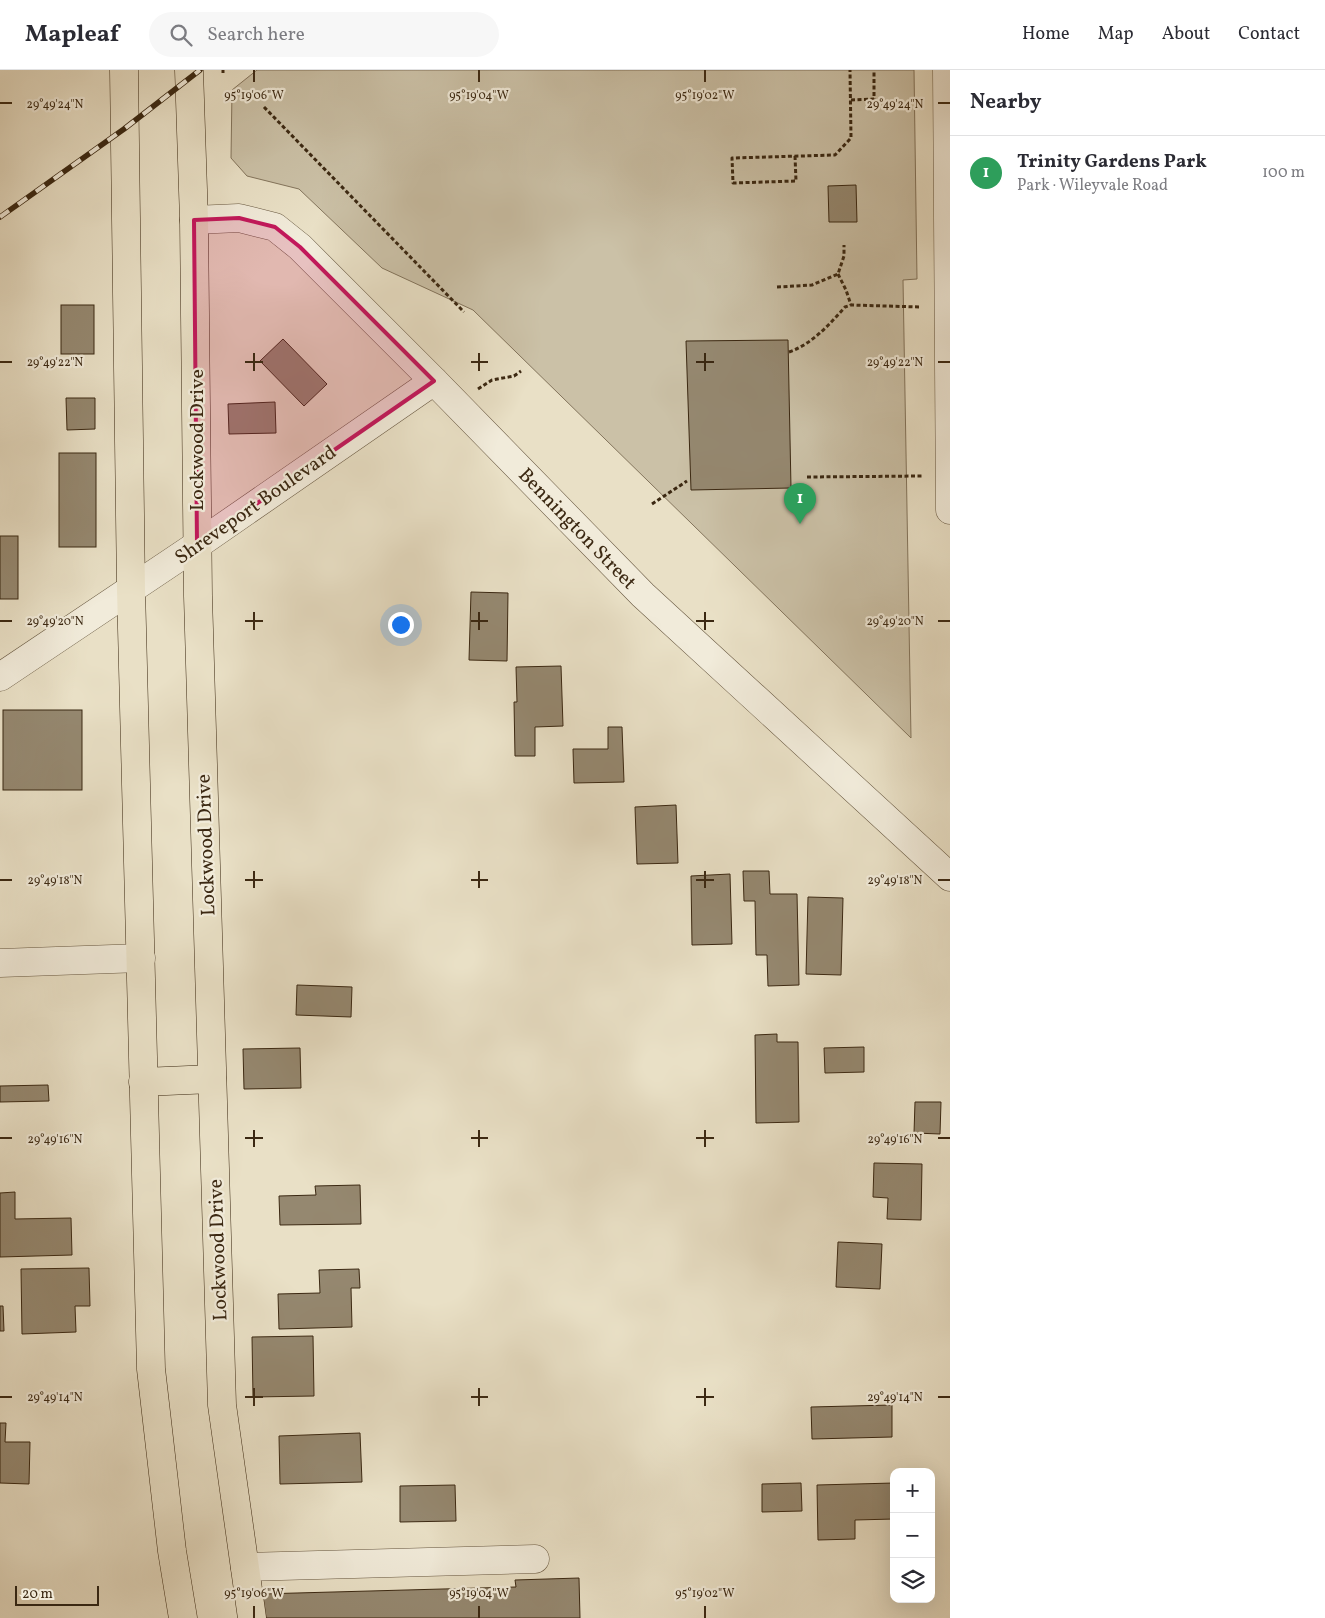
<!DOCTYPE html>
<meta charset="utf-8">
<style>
body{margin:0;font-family:Vollkorn,serif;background:#f7f7f7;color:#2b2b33}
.controls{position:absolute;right:15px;bottom:15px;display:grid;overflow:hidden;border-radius:10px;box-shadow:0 5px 20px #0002}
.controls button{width:45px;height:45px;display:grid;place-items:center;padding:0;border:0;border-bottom:1px solid #e1e1e2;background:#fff;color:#2b2b33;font:25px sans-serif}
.scale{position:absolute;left:15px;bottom:12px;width:84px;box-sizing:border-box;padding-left:5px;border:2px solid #3b2812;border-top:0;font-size:14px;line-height:18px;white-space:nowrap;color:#3b2812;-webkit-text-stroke:4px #f1ebda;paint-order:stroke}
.you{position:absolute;left:400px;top:554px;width:18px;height:18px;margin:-12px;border:4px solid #fff;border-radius:50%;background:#1a73e8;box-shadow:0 0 0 8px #1a73e833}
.badge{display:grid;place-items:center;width:32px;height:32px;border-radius:50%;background:#111827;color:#fff;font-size:16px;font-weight:700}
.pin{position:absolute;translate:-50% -41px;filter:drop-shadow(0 1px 2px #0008)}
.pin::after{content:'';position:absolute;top:26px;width:18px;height:15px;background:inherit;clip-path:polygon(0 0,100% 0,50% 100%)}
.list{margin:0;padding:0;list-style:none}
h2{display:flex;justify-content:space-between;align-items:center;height:65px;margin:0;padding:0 20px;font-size:21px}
h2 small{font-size:16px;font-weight:400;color:#7c7c81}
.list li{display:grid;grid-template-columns:32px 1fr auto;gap:15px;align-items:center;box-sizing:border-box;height:75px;padding:0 20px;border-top:1px solid #e1e1e2}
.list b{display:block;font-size:19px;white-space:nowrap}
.list p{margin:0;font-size:16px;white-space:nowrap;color:#7c7c81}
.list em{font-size:16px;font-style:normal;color:#7c7c81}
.icon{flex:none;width:28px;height:28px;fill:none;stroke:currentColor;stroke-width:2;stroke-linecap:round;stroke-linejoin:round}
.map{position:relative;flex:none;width:950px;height:1548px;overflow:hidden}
header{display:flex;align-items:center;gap:30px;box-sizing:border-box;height:70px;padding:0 25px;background:#fff;border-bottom:1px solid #e1e1e2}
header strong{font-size:24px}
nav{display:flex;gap:28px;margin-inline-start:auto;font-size:18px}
.search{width:350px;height:45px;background:#f7f7f7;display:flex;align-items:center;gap:12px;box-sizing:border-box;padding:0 18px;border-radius:28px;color:#7c7c81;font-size:19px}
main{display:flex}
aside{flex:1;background:#fff}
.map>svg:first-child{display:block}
</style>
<header>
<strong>Mapleaf</strong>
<div class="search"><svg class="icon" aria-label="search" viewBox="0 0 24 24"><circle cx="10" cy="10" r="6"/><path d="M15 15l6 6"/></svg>Search here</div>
<nav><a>Home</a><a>Map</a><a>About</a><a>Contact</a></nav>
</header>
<main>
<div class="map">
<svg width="950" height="1548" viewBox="0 0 950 1548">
<rect width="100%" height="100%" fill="#e9e0c6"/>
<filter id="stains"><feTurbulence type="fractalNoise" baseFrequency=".004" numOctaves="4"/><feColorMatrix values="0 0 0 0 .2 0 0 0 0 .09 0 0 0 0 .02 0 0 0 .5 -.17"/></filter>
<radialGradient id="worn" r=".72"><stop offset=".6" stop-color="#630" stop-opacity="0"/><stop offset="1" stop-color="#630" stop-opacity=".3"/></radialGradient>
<!-- green -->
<path fill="#cbc1a7" stroke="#83745c" d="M257,0H914L917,209L903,210L911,668L473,240L382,198L299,119L247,106L231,88L232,20Z"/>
<!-- building -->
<g fill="#958870" stroke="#3b2812">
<path d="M856,115L857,152H829L828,116Z"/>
<rect x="61" y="235" width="33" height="49"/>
<path d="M283,269L327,314L304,336L260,291Z"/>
<path d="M788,270L791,418L691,420L686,271Z"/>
<path d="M66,328H95V359L67,360Z"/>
<path d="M275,332L276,363L229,364L228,334Z"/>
<rect x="59" y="383" width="37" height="94"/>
<rect x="0" y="466" width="18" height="63"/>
<path d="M471,522L508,523L507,591L469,590Z"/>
<path d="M561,596L563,656L535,657V686H515L514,632H517L516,597Z"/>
<rect x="3" y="640" width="79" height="80"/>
<path d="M608,657H622L624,712L574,713L573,679H608Z"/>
<path d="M676,735L678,793L637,794L635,737Z"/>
<path d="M743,801H769L770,824H797L799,915L768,916L767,885H756L755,831H744Z"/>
<path d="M730,804L732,874L692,875L691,806Z"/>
<path d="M808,827L843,828L841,905L806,904Z"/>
<path d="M297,915L352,917L351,947L296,945Z"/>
<path d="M777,964V972H798L799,1052L756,1053L755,965Z"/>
<path d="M864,977V1002L825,1003L824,978Z"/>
<path d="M300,978L301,1018L244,1019L243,979Z"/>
<path d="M48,1015L49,1031L0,1032V1016Z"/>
<path d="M915,1032H941L940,1064L914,1063Z"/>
<path d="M874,1093L922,1094L921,1150L887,1149L888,1128L873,1127Z"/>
<path d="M360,1115L361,1154L280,1155L279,1126L316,1125L315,1116Z"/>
<path d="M15,1122V1149L71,1148L72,1185L0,1187V1123Z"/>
<path d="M838,1172L882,1174L880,1219L836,1217Z"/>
<path d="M89,1198L90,1236H75L76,1262L22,1264L21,1199Z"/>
<path d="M359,1199L360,1218H351L352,1257L279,1259L278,1224L320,1223L319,1200Z"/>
<path d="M0,1236H3L4,1261H0Z"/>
<path d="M313,1266L314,1326L253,1327L252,1267Z"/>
<path d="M892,1335V1367L812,1369L811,1337Z"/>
<path d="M0,1353H6L5,1372H30L29,1414L0,1413Z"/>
<path d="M360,1363L362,1412L280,1414L279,1366Z"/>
<path d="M801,1413L802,1441L762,1442V1414Z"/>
<path d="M894,1413V1449L855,1450V1469L818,1470L817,1415Z"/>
<path d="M455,1415L456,1451L400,1452V1416Z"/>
<path d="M579,1508L580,1548H261L260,1524L516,1517L515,1510Z"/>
</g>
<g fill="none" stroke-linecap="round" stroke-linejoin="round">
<defs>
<g id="minor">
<path d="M947,0L950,440"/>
<path d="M194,150L239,148L275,157L300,177L434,311L643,525L950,807"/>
<path d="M0,607L197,475L434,311"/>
<path d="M0,893L141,888"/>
<path d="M245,1497L535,1489"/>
</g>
<g id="major">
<path d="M124,0L131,519L151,1299L172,1481L183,1548"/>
<path d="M189,0L194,150L198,526L222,1335L252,1548"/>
<path d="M143,1012L212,1009"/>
</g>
</defs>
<!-- minor casing -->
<use href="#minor" stroke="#66563f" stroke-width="29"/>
<!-- major casing -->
<use href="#major" stroke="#3b2812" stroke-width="29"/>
<!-- path -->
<g stroke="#3b2812" stroke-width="3" stroke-dasharray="4 2.5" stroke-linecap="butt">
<path d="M223,0V3"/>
<path d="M851,30L874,29V0"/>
<path d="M264,37L464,242"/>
<path d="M795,86L796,111L733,113L732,88L835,85L851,68L850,0"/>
<path d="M838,204L846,220L851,235"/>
<path d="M777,217L812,215L838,204L844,186V175"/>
<path d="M789,282C812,274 829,255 845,237L851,235L921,237"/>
<path d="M478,319L492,310L514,306L521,301"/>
<path d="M807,407L922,406"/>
<path d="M652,434L687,411"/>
</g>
<!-- minor -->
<use href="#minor" stroke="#f1ebda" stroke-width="28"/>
<!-- major -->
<use href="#major" stroke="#e9e0c6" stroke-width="28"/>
<defs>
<path id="rail" d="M0,147L124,59L200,0"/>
</defs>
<!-- rail casing -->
<use href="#rail" stroke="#3b2812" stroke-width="5.5"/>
<!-- rail -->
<use href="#rail" stroke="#f1ebda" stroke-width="4" stroke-dasharray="11" stroke-linecap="butt"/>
</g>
<!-- marked area -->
<path fill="#c2185b" fill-opacity="0.2" stroke="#c2185b" stroke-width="4" stroke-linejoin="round" d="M239,148L275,157L300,177L434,311L197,475L194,150Z"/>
<!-- ticks -->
<path fill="none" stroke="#3b2812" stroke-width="2" d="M254,0V12M479,0V12M705,0V12M0,33H12M938,33H950M254,283V301M479,283V301M705,283V301M0,292H12M245,292H263M471,292H488M696,292H714M938,292H950M254,542V560M479,542V560M705,542V560M0,551H12M245,551H263M471,551H488M696,551H714M938,551H950M254,801V818M479,801V818M705,801V818M0,810H12M245,810H263M471,810H488M696,810H714M938,810H950M254,1060V1077M479,1060V1077M705,1060V1077M0,1068H12M245,1068H263M471,1068H488M696,1068H714M938,1068H950M254,1318V1336M479,1318V1336M705,1318V1336M0,1327H12M245,1327H263M471,1327H488M696,1327H714M938,1327H950M254,1536V1548M479,1536V1548M705,1536V1548"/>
<g text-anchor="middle" stroke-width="4.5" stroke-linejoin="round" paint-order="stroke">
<!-- street labels -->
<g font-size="20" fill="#3b2812" stroke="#f1ebda">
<text transform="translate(196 370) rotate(-90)" y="7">Lockwood Drive</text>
<text transform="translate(255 434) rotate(-35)" y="7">Shreveport Boulevard</text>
<text transform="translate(578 458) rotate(46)" y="7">Bennington Street</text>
<text transform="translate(205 775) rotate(-92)" y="7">Lockwood Drive</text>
<text transform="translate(217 1180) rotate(-92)" y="7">Lockwood Drive</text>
</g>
</g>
<g font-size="12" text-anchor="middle" fill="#3b2812" stroke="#f1ebda" stroke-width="4.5" stroke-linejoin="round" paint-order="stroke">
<text x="254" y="29">95°19'06"W</text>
<text x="479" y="29">95°19'04"W</text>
<text x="705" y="29">95°19'02"W</text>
<text x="55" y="38">29°49'24"N</text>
<text x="895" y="38">29°49'24"N</text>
<text x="55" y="296">29°49'22"N</text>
<text x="895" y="296">29°49'22"N</text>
<text x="55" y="555">29°49'20"N</text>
<text x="895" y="555">29°49'20"N</text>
<text x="55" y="814">29°49'18"N</text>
<text x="895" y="814">29°49'18"N</text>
<text x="55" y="1073">29°49'16"N</text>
<text x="895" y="1073">29°49'16"N</text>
<text x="55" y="1331">29°49'14"N</text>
<text x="895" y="1331">29°49'14"N</text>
<text x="254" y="1527">95°19'06"W</text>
<text x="479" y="1527">95°19'04"W</text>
<text x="705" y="1527">95°19'02"W</text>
</g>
<rect width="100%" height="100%" filter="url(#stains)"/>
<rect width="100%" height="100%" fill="url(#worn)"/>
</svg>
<div class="controls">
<button>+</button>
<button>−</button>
<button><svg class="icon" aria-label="layers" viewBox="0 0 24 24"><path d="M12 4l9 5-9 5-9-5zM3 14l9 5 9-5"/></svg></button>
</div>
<div class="scale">20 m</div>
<div class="you"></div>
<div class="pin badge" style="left:800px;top:454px;background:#2e9e5b">1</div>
</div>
<aside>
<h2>Nearby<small></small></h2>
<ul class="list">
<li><span class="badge" style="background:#2e9e5b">1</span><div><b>Trinity Gardens Park</b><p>Park · Wileyvale Road</p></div><em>100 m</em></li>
</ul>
</aside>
</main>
